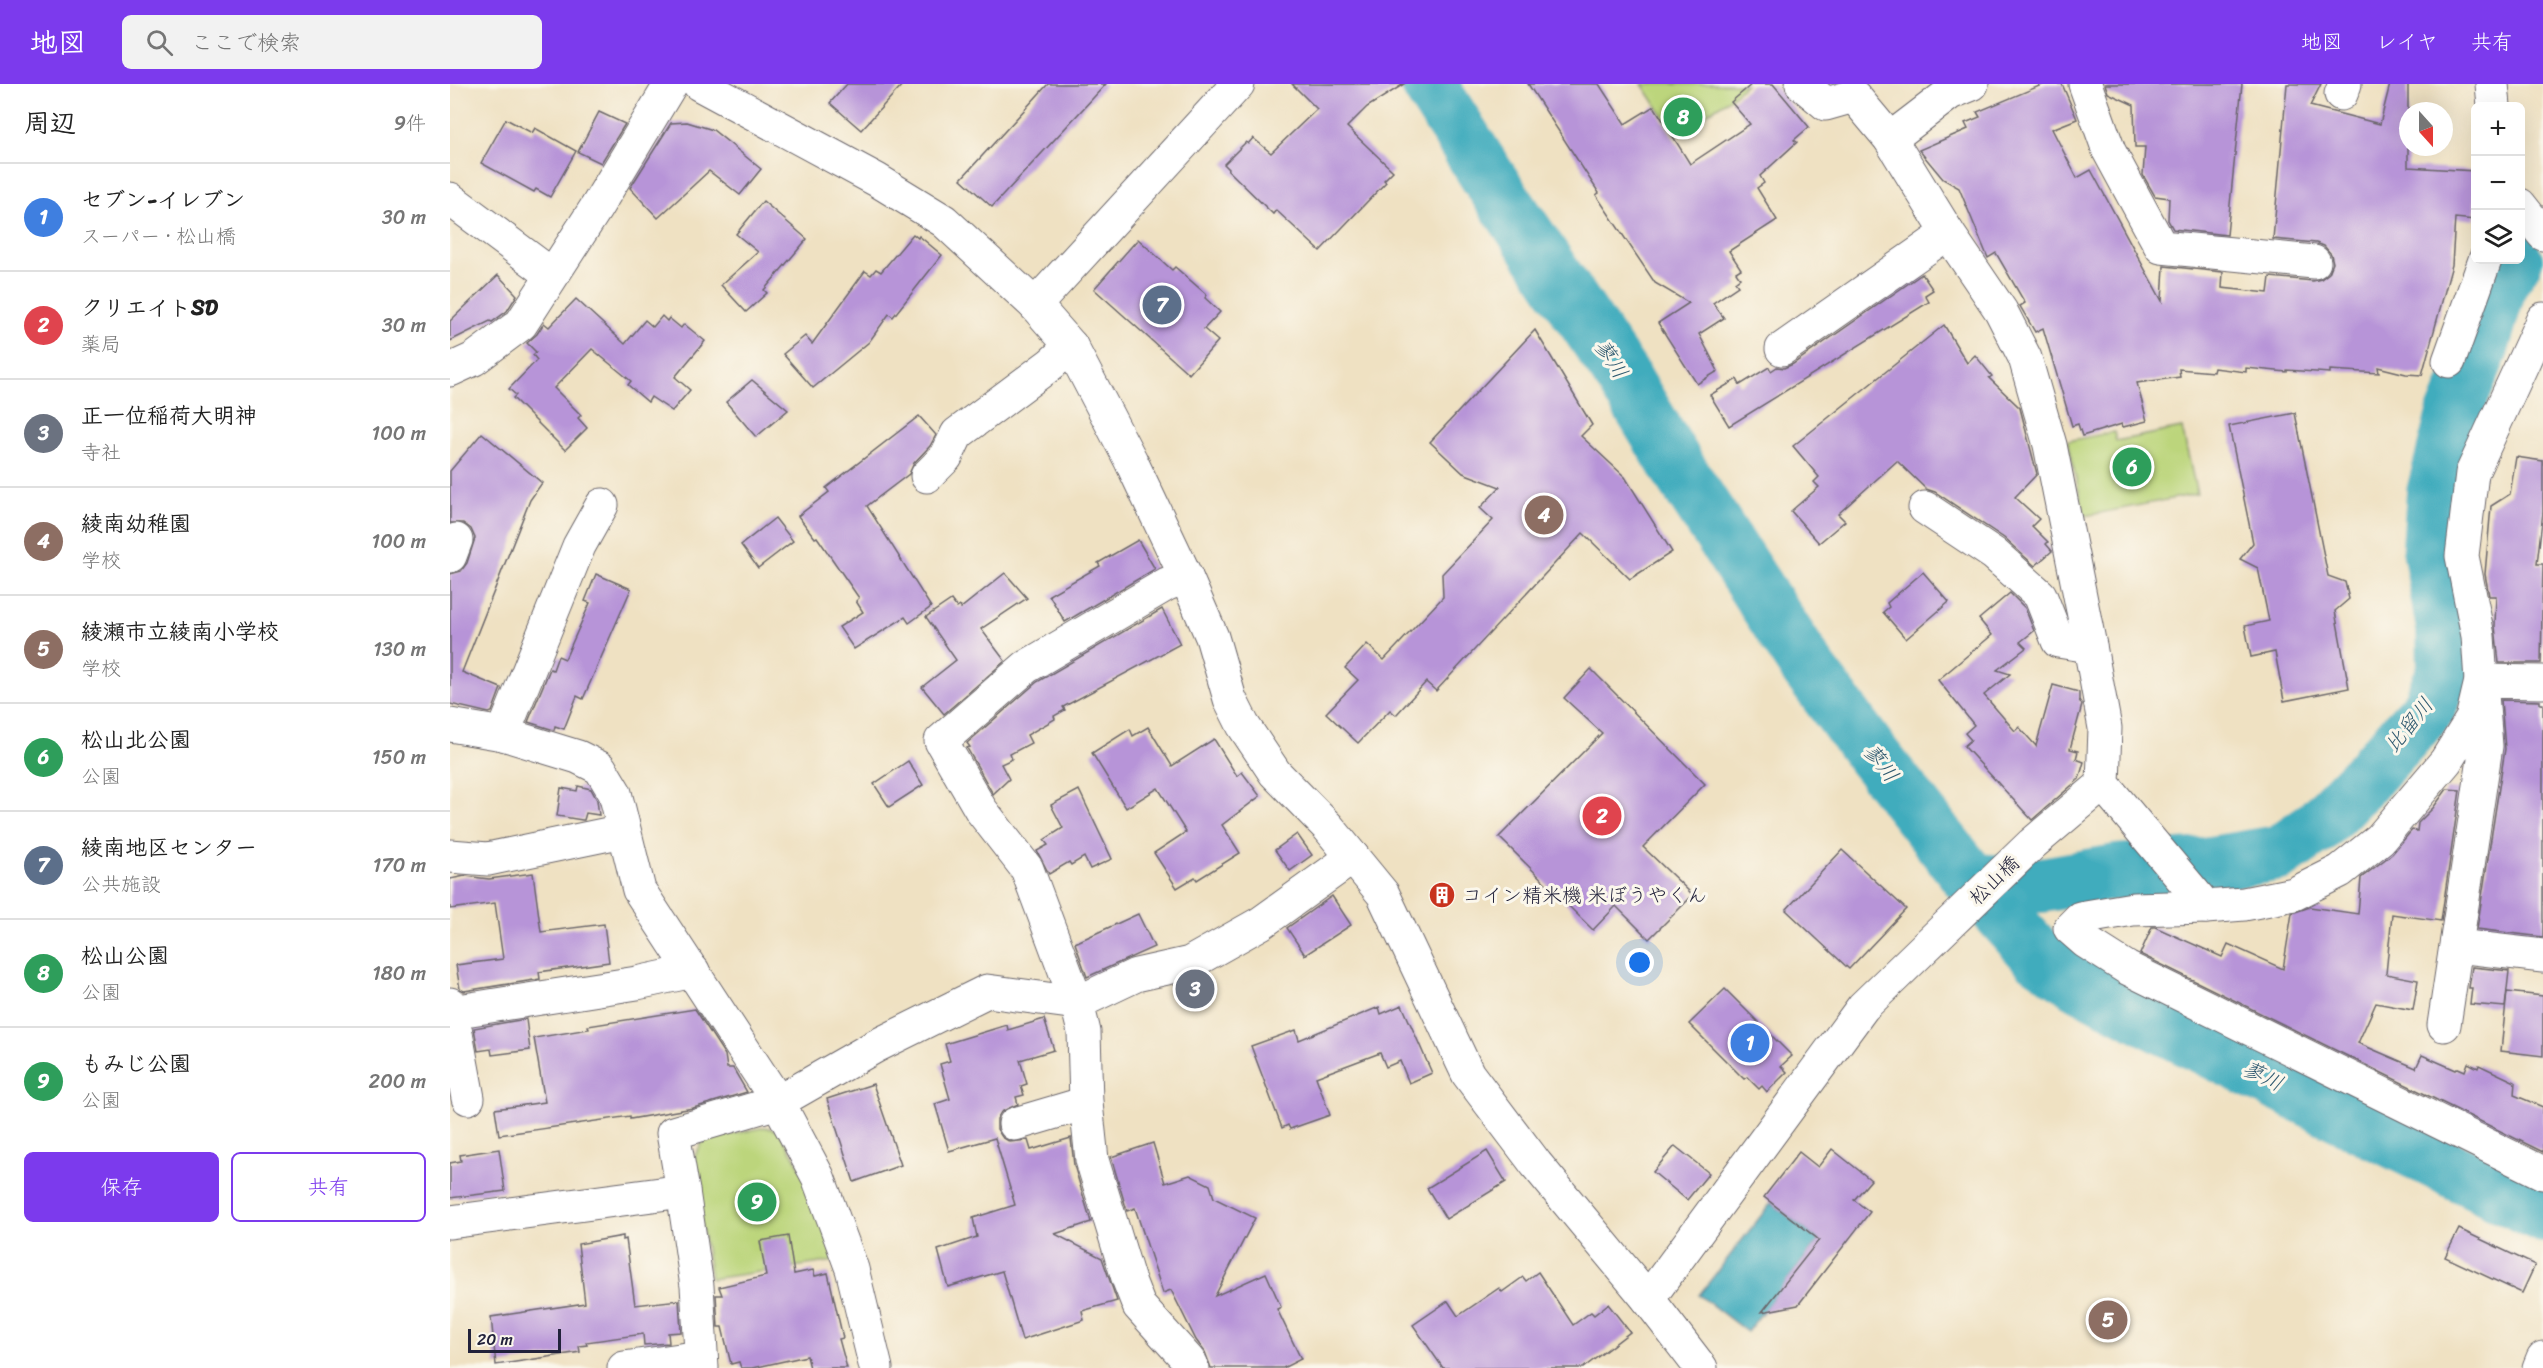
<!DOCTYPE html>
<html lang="ja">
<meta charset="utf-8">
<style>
body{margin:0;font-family:Sriracha,"Klee One",sans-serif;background:#f2f2f2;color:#222}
.controls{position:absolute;right:18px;top:18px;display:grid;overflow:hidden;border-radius:9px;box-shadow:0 6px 24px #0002}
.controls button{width:54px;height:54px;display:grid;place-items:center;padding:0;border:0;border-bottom:2px solid #e0e0e0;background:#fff;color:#222;font:30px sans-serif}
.compass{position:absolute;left:1949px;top:18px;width:54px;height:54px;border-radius:50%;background:#fff;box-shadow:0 6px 24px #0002;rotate:159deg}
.scale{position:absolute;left:18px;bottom:15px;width:93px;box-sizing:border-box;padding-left:6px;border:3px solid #22223b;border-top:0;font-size:16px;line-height:21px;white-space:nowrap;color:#22223b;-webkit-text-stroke:4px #fbf7ec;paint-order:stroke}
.you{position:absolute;left:1190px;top:879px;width:21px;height:21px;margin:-15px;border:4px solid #fff;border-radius:50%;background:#1a73e8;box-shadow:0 0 0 9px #1a73e833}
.badge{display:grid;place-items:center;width:39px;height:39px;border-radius:50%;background:#7c3aed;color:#fff;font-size:20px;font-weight:700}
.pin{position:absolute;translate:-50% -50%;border:3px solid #fff;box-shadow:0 2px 6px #0006}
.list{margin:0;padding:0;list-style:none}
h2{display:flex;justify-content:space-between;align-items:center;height:78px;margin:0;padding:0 24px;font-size:26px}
h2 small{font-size:20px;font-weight:400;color:#767676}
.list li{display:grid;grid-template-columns:39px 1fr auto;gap:18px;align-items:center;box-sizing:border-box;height:108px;padding:0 24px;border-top:2px solid #e0e0e0}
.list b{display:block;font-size:22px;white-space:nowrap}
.list p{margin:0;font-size:20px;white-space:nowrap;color:#767676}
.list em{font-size:20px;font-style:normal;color:#767676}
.actions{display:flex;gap:12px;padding:18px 24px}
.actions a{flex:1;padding:14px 0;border:2px solid #7c3aed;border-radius:9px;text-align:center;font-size:21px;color:#7c3aed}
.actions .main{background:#7c3aed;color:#fff}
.icon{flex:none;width:33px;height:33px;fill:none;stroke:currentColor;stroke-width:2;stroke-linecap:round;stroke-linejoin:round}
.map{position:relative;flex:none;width:2093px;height:1284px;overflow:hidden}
header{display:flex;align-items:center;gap:36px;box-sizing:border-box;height:84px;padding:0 30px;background:#7c3aed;color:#fff}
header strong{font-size:28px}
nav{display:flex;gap:33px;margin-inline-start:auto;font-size:21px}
.search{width:420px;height:54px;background:#f2f2f2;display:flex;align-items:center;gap:15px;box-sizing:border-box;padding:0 21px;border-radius:9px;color:#767676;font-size:22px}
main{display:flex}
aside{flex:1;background:#fff}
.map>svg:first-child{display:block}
</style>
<header>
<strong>地図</strong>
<div class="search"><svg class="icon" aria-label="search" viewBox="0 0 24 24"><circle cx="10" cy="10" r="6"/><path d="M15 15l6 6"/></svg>ここで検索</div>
<nav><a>地図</a><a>レイヤ</a><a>共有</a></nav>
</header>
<main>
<aside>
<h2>周辺<small>9件</small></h2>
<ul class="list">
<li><span class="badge" style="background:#3f7fe0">1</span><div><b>セブン-イレブン</b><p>スーパー · 松山橋</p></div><em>30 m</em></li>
<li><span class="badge" style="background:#e0444e">2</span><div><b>クリエイトSD</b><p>薬局</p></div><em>30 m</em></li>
<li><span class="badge" style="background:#6b7280">3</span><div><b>正一位稲荷大明神</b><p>寺社</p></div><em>100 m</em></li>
<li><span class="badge" style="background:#8d6e63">4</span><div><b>綾南幼稚園</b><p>学校</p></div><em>100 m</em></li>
<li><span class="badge" style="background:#8d6e63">5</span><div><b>綾瀬市立綾南小学校</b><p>学校</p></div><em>130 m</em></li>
<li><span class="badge" style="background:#2e9e5b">6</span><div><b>松山北公園</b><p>公園</p></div><em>150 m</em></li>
<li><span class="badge" style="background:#5c6f8a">7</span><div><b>綾南地区センター</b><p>公共施設</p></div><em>170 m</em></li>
<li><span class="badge" style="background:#2e9e5b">8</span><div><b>松山公園</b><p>公園</p></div><em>180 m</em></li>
<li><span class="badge" style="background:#2e9e5b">9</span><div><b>もみじ公園</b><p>公園</p></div><em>200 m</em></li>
</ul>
<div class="actions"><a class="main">保存</a><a>共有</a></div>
</aside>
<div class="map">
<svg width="2093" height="1284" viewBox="0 0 2093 1284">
<rect width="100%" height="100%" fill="#fbf7ec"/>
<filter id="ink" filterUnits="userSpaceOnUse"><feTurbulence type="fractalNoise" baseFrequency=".0167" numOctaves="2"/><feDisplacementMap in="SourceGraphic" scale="12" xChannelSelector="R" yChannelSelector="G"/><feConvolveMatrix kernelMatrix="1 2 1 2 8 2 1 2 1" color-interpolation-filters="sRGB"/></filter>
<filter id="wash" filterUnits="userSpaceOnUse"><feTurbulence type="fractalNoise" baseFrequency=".008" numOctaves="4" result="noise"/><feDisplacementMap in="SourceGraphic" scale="24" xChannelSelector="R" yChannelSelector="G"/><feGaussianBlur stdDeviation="1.35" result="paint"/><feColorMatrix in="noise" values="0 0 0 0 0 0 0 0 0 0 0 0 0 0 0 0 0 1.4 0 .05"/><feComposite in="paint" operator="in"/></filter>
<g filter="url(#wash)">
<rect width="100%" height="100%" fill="#efe1c2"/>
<!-- green -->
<g fill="#bcd57b" stroke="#6f7c5b" stroke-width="1.5">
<path d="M1192,0H1296L1278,16L1225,50Z"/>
<path d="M1732,344L1747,410L1635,432L1617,357L1664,348L1666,357Z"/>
<path d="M315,1043L329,1047L357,1095L385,1177L261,1195L241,1079L253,1057Z"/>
</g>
<!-- water -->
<path fill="#3facbd" stroke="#30677c" stroke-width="1.5" d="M1321,1119L1369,1156L1297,1248L1249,1211Z"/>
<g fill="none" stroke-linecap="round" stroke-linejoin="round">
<!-- river -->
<g stroke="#3facbd" stroke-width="56">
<path d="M979,0L1038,93L1173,293L1228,384L1358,584L1424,673L1522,797L1588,871L1631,900L1712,942L2093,1131"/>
<path d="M1522,797L1592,801L1666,788L1755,781L1829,769L1868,742L1920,689L1978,625L1995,587L1994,545L1980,464L1984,409L2004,330L2031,264L2050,199L2065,176"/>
</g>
</g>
<g id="blocks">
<!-- building -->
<g fill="#b794d8">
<path d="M397,0H453L411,46L380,19Z"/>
<path d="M598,0H656L542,123L511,95Z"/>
<path d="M842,0H954L917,23L897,43L943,87L934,96L936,98L870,167L826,126L823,130L778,86L779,85L774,80L796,58L798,60L803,54L821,69L867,25Z"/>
<path d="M1078,0H1149L1175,40L1204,22L1240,80L1300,40L1281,18L1302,0H1323L1359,43L1344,56L1347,58L1310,92L1314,99L1307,104L1327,136L1279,167L1291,185L1286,188L1290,194L1285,198L1288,202L1263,219L1274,234L1249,250L1268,287L1247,300L1208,239L1239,219L1205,199L1146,111L1149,109Z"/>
<path d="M1594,0H1612L1627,35L1602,45L1627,94L1641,86L1712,217L1714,182L1773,188L1772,204L1818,209L1820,193L1863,197L1871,195L1879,189L1883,179L1881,170L1874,162L1866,159L1823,155L1837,0H1871L1860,22L1930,40L1940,0H1958V83L2025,87V136L2005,134L2002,181L1972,291L1956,290L1928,283L1929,289L1880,286V289L1837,286V288L1796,284V288L1764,284L1763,288L1729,285L1730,293L1687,299L1697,337L1673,343L1672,340L1632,352L1628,340L1622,342L1593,244L1585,248L1570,222L1575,219L1546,169L1538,174L1509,104L1493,95L1469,66L1518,45L1515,39L1530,33L1527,28Z"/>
<path d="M1655,0H1792L1777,151L1723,145L1718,136L1719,114L1705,112L1693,91L1695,63H1685L1684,21L1658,9Z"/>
<path d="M149,28L175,40L151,79L128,68Z"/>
<path d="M56,35L82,49L85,44L126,67L100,113L86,105L84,108L31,79Z"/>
<path d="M237,38L263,46L311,85L290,111L259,87L208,134L180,104L221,39Z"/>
<path d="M313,117L357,155L314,206L317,209L296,228L271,201L308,168L286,150Z"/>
<path d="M463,150L468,154L469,152L492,171L443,233L439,230L419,258L363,304L333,270L355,252L362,260L415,187L421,191L426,185L431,188Z"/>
<path d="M688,155L722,186L725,183L757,211L755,214L770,228L754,245L768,257L739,290L644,205Z"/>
<path d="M1472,190L1483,206L1475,211L1479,218L1279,342L1260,311L1287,295L1290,301L1319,283L1321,287L1327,283L1334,284L1343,280Z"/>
<path d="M48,191L67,211L57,227L42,238L40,237L0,257V237Z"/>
<path d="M126,215L175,260L195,236L203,243L212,232L217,237L219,234L231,244L234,240L255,257L225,293L240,306L222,327L201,313L198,318L178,301L181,297L142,265L104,304L131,331L128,334L137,344L115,366L63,314L66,311L59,305L87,276L83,271L86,268L77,259L87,250L94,239L99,243Z"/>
<path d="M1494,241L1517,279L1525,271L1542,292L1539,294L1570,324L1587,390L1565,413L1589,435L1582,442L1598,458L1596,460L1602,467L1585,482L1554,454L1485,408L1476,405L1447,377L1388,430L1395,437L1369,459L1341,427L1369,403L1364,398L1369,393L1343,362Z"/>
<path d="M1085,246L1142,341L1131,352L1175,393L1222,468L1180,495L1133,449L986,607L976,598L946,631L940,626L908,659L876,629L908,596L895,584L917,560L934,576L993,513L992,490L1043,436L1030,424L1050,403L1013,389L980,358Z"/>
<path d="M302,296L338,326L306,353L276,318Z"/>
<path d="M1845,329L1878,492L1895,498L1899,515L1885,527L1899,604L1834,617L1825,568L1801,573L1795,542L1819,537L1808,484L1790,475L1803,459L1779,342Z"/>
<path d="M469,332L486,351L480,362L464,379L459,390L417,422L481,523L459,539L455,533L404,565L389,543L413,528L406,517L409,514L367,453L365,454L348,432L379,408L376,404Z"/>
<path d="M32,349L92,399L80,416L12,588L51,604L42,628L39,629L0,620V490L11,487L17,479L25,454L21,445L13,439H0V387Z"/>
<path d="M2066,373L2093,377V428L2087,480H2093L2091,579H2049L2045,542L2046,512H2039L2035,490L2041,422L2060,410Z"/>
<path d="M325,434L343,457L308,484L291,461Z"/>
<path d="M688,456L705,485L615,538L599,511L650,482L648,479Z"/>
<path d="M1473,488L1499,518L1456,555L1433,528L1439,523L1437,519Z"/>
<path d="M555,489L577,514L531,545L555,577L494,630L472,603L506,576L476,533L501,516L507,524L510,522L511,524Z"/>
<path d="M146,490L181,505L133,615L127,612L114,645L105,642L104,646L78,638L100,585L103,586L108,572L115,575L140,519L135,517Z"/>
<path d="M1560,509L1575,524L1584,547L1570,558L1576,564L1547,586L1560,590L1534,611L1565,647L1569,643L1586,662L1603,601L1629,608V616L1632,621L1620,665L1628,667L1626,675L1634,678L1629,695L1582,736L1514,662L1521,656L1515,649L1524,641L1488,596L1542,551L1529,535Z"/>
<path d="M712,525L730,560L613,623L615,626L604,632L605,635L577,651L581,659L560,670L562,675L551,680L559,695L543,710L517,664L520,663L517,659L587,598Z"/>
<path d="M1141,585L1255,700L1193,763L1243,811L1199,855L1166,822L1143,846L1049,753L1152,649L1114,614Z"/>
<path d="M2051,616L2090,617V620H2093V853L2027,845L2055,665Z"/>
<path d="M698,643L722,682L764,655L787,692L792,688L810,712L772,741L790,769L747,796L745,793L727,804L704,769L736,748L708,704L676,724L642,669L680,645L683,652Z"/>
<path d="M458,677L473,701L439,723L424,700Z"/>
<path d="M128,702L141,705L147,716L149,731L136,729L134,736H132L107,732L111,704L127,707Z"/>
<path d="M1997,705L2010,706L1991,837L1942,830L1936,890L1968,896L1963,926L1926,919L1908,959L1966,984L1972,971L2006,986L2008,984L2015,987L2018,979L2028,984L2029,981L2065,998L2064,1011L2093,1023V1068L1690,870L1702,843H1705L1772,873L1778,860L1833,885L1842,829L1860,823L1908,830L1911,794L1942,770L1962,746L1967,747L1968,739L1983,724Z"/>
<path d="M629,706L662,775L640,785L634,773L621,781L619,778L599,790L587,767L598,761L594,756L613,744L601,721Z"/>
<path d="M847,750L862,771L840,787L825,766Z"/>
<path d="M1392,766L1456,825L1399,885L1336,826Z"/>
<path d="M83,789L91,848L154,840L159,878L89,888L90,895L14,907L10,905L6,881L53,875L45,819L0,825V795L15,792L39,795Z"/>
<path d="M882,812L901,841L855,871L837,844Z"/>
<path d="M688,830L704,863L637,893L625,859Z"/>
<path d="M2022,883L2059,887L2055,923L2020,920L2022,904H2019Z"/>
<path d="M1275,905L1342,972L1331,982L1337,988L1317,1008L1312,1002L1309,1005L1297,993L1294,995L1239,940Z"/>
<path d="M2057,908L2093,912V972L2051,967Z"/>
<path d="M952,921L982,989L959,999L950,977L936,983L930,969L866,993L880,1031L840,1045L838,1041L832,1044L801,962L846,946L849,956L929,923L931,930Z"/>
<path d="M245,925L275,971L277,984H283L297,1008L243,1024L180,1035V1032L49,1051L45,1025L95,1018L84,954L139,945L138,942Z"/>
<path d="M76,935L80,966L42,971L41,965L28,967L24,944Z"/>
<path d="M594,935L604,966L570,976L577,1000L571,1002L574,1011L566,1013L568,1020L551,1028L547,1035V1045L552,1053L560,1058L578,1056L581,1066L621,1054L624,1081L641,1138L605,1150L652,1174L667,1217L632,1227L634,1236L572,1256L552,1187L498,1203L488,1166L527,1153L523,1134L565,1121L545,1054L499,1067L485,1020L500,1015L490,980L500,977L495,960L557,941L558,946Z"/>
<path d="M423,1000L451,1081L404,1098L377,1015Z"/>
<path d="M703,1059L715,1099L740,1091L760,1101L764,1114L805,1134L765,1212L816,1189L831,1223L827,1225L851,1275L833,1284H761L755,1268L746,1256L721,1206L713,1209L685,1124L677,1127L661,1073Z"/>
<path d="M1225,1062L1259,1089L1237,1116L1203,1088Z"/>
<path d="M49,1065L55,1107L0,1114V1079L11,1077L10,1071Z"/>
<path d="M1382,1065L1421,1096L1404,1116L1420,1128L1348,1221L1312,1228L1369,1156L1314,1113L1349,1068L1368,1083Z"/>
<path d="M1037,1067L1056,1098L996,1135L977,1104Z"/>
<path d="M2009,1145L2085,1181L2072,1209L1995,1173Z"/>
<path d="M173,1152V1156L176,1155L185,1221L229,1216L231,1248L218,1249L219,1259L194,1261L193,1250L136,1258L137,1261L129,1262L130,1268L46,1281L41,1233L135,1219L128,1160Z"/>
<path d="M338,1152L344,1190L363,1186L365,1192L378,1189L393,1254L389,1255L397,1284H360L357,1272L303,1284H291L289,1278L281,1280L272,1243H268L266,1211H272L269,1203L316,1192L310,1157Z"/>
<path d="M1088,1188L1123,1241L1141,1228L1144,1231L1158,1220L1180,1248L1133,1284H993L963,1241L998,1217L1008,1232L1049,1204L1052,1208L1073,1193L1076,1197Z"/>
</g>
</g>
</g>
<g filter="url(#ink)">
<use href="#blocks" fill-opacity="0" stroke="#6a656a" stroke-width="1.5"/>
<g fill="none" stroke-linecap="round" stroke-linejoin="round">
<defs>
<g id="minor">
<path d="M249,0L427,96L494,137L585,221L621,262L681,377L736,493L762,553L780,615L793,641L825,689L878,743L933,810L1018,990L1086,1080L1198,1215L1251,1284"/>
<path d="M1352,0L1376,20L1404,12L1440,55L1498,149L1551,227L1575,274L1600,361L1640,562L1655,644L1653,700L1756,823L1794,820L1844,810L1890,787L1930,755L1996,677L2022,635L2031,597L2028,552L2012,472L2022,389L2093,235"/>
<path d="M1635,0L1659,67L1711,163L1864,178"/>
<path d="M2042,0L2044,22"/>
<path d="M1891,10L1895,0"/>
<path d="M1440,55L1500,9L1522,0"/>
<path d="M0,115L102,191"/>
<path d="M2070,121L2093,150"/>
<path d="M585,221L788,0"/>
<path d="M1332,265L1498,149"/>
<path d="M1999,277L2035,176"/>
<path d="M0,286L24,275L71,240L146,124L221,0"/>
<path d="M477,392L496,373L507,350L601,280L621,262"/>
<path d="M1475,424L1544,470L1590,511L1608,557L1640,562"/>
<path d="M0,472L6,456"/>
<path d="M736,493L717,500L576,583L491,657L531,726L577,785L627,919L634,948L636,1019L642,1076L678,1194L689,1222L738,1276L742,1284"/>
<path d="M0,641L53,650L128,673L150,684L165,709L189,806L328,1018L368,1093L402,1185L426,1284"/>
<path d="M53,650L129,462L152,421"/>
<path d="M0,772L38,775L173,747"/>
<path d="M1756,823L1683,825L1630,834L1620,844L1636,858L1677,884L2093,1089"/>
<path d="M2007,862L2093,872"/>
<path d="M0,920L2,928L187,899L243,887"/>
<path d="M2,928L18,1014"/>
<path d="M1994,941L2036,662L2031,597L2093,598"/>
<path d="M565,1040L636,1019"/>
<path d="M233,1107L223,1049L328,1018L426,962L537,907L627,919L686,891L740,879L811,839L903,773"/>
<path d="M0,1138L233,1107L247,1202L252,1284"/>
<path d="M1198,1215L1413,923L1582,760L1653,700"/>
<path d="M174,1284L251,1273"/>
<path d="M2089,1284L2093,1274"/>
</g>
</defs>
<!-- minor casing -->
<use href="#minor" stroke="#6a656a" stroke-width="35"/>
<!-- minor -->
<use href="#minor" stroke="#fff" stroke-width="33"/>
</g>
</g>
<!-- icons -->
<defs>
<symbol id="building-disc" viewBox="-11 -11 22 22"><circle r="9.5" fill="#c8321e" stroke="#fbf7ec"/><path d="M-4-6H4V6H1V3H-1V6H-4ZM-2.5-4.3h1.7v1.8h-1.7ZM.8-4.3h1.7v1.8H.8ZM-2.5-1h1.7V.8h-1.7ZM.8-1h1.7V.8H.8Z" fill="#fff"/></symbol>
</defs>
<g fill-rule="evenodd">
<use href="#building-disc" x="977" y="796" width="30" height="30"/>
</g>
<g text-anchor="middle" stroke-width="6" stroke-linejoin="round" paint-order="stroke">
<!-- street labels -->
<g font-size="20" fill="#22223b" stroke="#fbf7ec">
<text transform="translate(1544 796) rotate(-44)" y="7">松山橋</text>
</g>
<!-- poi labels -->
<g font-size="20" fill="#22223b" stroke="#fbf7ec" text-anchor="start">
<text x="1012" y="818">コイン精米機 米ぼうやくん</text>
</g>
<!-- water labels -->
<g font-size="21" font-style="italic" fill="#2e596f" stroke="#fbf7ec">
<text transform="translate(1161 275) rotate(57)" y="7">蓼川</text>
<text transform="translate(1959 641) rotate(-51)" y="7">比留川</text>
<text transform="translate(1431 679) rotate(52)" y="7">蓼川</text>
<text transform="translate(1813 992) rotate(26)" y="7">蓼川</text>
</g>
</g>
</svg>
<div class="controls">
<button>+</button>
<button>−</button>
<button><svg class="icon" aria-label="layers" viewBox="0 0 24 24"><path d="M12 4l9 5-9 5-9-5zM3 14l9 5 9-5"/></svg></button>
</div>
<svg class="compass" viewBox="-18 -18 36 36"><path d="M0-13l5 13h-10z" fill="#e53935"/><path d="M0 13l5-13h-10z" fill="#767676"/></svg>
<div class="scale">20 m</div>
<div class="you"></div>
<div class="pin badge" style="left:1300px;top:959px;background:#3f7fe0">1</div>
<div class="pin badge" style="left:1152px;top:732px;background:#e0444e">2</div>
<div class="pin badge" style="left:745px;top:905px;background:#6b7280">3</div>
<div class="pin badge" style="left:1094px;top:431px;background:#8d6e63">4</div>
<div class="pin badge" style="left:1658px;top:1236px;background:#8d6e63">5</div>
<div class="pin badge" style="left:1682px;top:383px;background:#2e9e5b">6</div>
<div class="pin badge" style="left:712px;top:221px;background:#5c6f8a">7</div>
<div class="pin badge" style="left:1233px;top:33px;background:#2e9e5b">8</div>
<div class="pin badge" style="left:307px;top:1118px;background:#2e9e5b">9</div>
</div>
</main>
